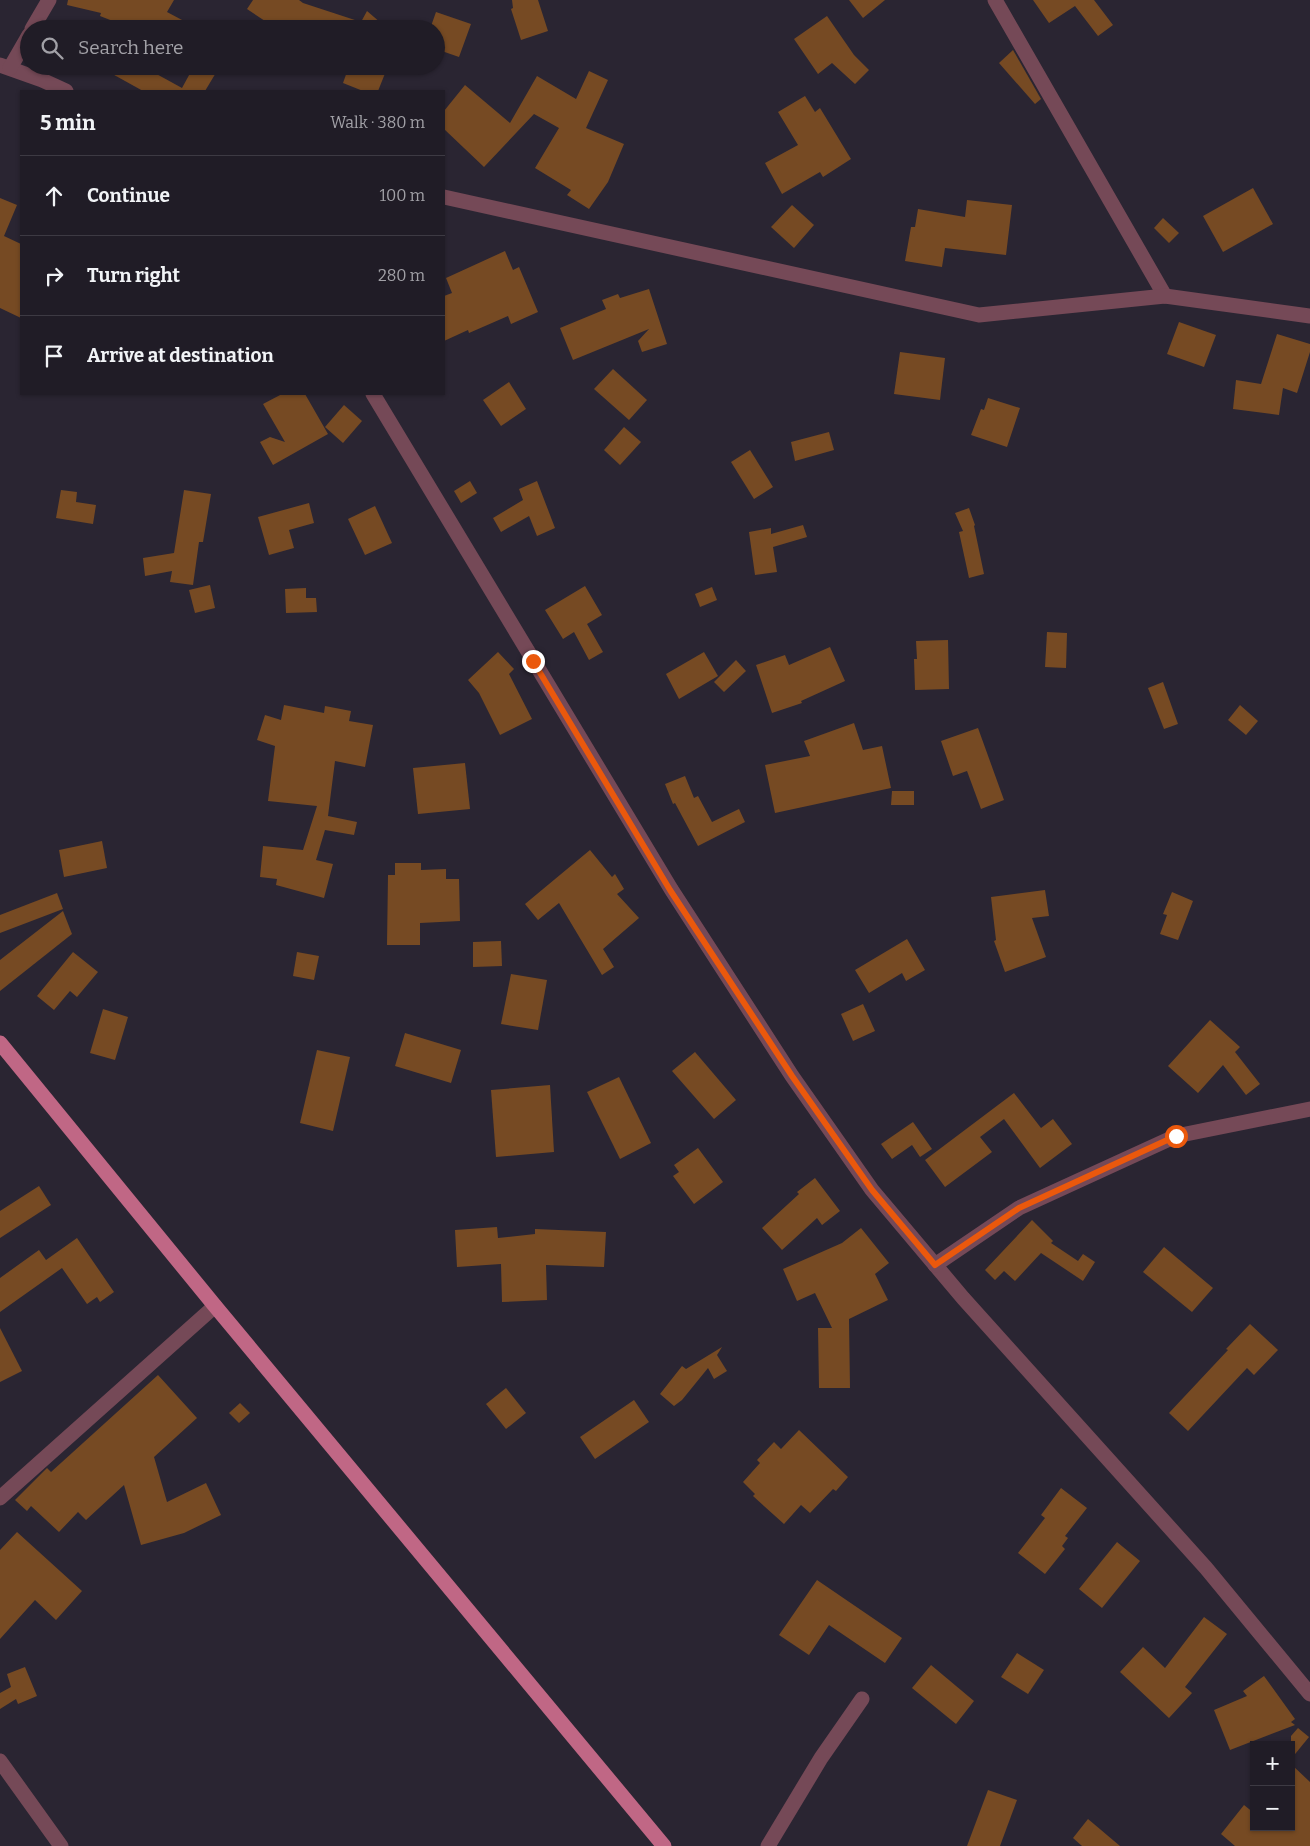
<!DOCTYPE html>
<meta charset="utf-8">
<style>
body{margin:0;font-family:Bitter,serif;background:#28252e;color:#f1f3f6}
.controls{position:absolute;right:15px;bottom:15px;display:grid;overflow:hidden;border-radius:0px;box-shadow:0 1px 4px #0004}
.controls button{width:45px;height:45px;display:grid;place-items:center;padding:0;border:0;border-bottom:1px solid #3d3a43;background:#201c26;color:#f1f3f6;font:25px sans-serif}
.stop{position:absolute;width:15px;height:15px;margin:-11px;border:4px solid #ea580c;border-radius:50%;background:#fff}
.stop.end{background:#ea580c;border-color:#fff;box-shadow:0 1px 5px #0008}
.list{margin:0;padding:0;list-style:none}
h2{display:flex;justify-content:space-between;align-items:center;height:65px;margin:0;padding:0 20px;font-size:21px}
h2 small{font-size:16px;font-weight:400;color:#a2a1a7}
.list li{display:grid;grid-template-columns:32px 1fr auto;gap:15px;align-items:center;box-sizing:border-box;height:80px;padding:0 20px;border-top:1px solid #3d3a43}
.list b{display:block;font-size:19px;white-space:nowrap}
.list em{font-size:16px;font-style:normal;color:#a2a1a7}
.icon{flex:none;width:28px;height:28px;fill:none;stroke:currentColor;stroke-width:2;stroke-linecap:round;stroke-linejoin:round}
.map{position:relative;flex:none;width:1310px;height:1846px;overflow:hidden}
.search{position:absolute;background:#201c26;box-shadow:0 1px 4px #0004;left:20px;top:20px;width:425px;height:55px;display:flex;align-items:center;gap:12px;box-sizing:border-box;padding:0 18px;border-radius:28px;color:#a2a1a7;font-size:19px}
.panel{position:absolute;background:#201c26;box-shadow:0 1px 4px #0004;left:20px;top:90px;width:425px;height:305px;border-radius:0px}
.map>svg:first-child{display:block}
</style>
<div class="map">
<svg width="1310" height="1846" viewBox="0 0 1310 1846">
<rect width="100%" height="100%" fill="#2a2532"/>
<!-- building -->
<g fill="#764a23">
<path d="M68,0H174L167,12L199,29H133L100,16L101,13L67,5Z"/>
<path d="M253,0H299L303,3L361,22L367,11L388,29H277L247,9Z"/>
<path d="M512,0H538L548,31L521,40L511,9L513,8Z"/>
<path d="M849,0H885L863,18Z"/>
<path d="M1033,0H1094L1113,25L1098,36L1075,6L1049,23Z"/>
<path d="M436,12L471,24L459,57L436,49V29H430Z"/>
<path d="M827,16L854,55L869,70L855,84L832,63L818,74L794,39Z"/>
<path d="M1013,50L1041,99L1035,104L999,63Z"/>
<path d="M98,66H142L182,88L194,66H220L205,91H143Z"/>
<path d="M349,66H388L378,91H363L343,83Z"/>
<path d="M589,71L608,80L586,128L624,144L608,182L589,209L567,195L571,190L535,168L559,128L534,114L484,167L444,129V111L465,85L510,123L537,76L576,99Z"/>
<path d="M805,96L815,112L820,108L851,159L823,177L820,172L782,194L765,163L798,145L778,112Z"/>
<path d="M1253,188L1273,224L1223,252L1203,216Z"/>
<path d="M0,198L17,205L4,236L21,244V318L0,308Z"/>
<path d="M967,200L1012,205L1006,255L945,248L942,267L905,261L911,227H915L918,209L965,217Z"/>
<path d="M792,205L814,225L794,248L771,227Z"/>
<path d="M1163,218L1179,233L1169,243L1154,228Z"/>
<path d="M505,251L513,270L519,267L538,312L511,324L508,316L469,333L468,330L444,341V296L452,293L446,278Z"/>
<path d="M649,289L667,344L642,352L638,341L649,329L573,360L560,328L606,309L602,300L618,294L620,298Z"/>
<path d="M1179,322L1216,335L1204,367L1167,354Z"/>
<path d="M1277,334L1310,344V352L1297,393L1283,388L1279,415L1233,409L1236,380L1261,384Z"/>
<path d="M900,352L945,358L940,400L894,394Z"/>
<path d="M613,369L647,400L629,420L594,389Z"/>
<path d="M509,382L526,409L501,426L483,400Z"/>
<path d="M282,394H305L328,434L273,465L260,442L270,437L285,442L263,404Z"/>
<path d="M988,398L1020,408L1007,447L971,435L981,409L984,410Z"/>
<path d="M344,405L362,421L343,443L325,427Z"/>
<path d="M624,427L641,442L620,465L604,450Z"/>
<path d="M829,432L834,450L795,461L791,442Z"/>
<path d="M750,450L773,487L754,499L731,462Z"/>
<path d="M470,481L477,493L461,503L454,491Z"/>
<path d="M537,481L555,528L537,536L529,516L501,532L493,518L523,500L519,489Z"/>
<path d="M61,490L77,492L76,502L96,505L93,524L56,518Z"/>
<path d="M184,490L211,494L203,542H199L193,585L170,582L172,571L145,576L143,558L174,553Z"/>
<path d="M309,503L314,523L289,530L294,548L269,555L258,517Z"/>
<path d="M375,506L392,543L365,555L348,519Z"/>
<path d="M969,508L975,525L974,526L984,574L969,578L959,532L963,531L955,513Z"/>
<path d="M803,525L807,537L773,547L777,572L755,575L749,532L771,528V534Z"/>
<path d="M210,585L215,608L195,613L189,590Z"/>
<path d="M585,586L602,615L587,624L603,652L589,660L574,632L563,639L545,610Z"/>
<path d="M712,587L717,600L700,607L695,594Z"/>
<path d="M306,588V598H316L317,612L286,613L285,589Z"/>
<path d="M1047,632L1067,633L1066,668L1045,667Z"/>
<path d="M948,640L949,689L915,690L914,659H917L916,641Z"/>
<path d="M830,647L845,681L801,701L802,703L772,713L756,665L785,655L789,665Z"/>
<path d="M498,652L514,669L509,674L532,719L500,735L479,693L468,680Z"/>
<path d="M704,652L718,676L679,699L666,674Z"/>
<path d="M736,660L746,671L724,692L714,682Z"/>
<path d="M1163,682L1178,724L1164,729L1148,688Z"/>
<path d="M284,705L324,713L325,706L351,711L349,721L373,725L365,767L335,761L328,816L357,822L354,835L325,830L316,860L333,864L324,898L276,885L277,879L260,877L263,846L303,850L317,806L268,801L275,746L257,740L265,715L281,720Z"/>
<path d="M1240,705L1258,721L1246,735L1228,720Z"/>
<path d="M854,723L863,750L882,746L891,788L775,813L765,765L810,756L804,741Z"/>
<path d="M978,728L1004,800L981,809L967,771L953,776L941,741Z"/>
<path d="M465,763L470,809L418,814L413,768Z"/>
<path d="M685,776L694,798L698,796L712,822L739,809L745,822L698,846L675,803L673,804L665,784Z"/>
<path d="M892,791H914V805H891Z"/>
<path d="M102,841L107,868L64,877L59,850Z"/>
<path d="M590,850L612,877L615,874L624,889L617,894L639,918L603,949L614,967L602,975L559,903L538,920L525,904Z"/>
<path d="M395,863H421V870L446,869V879H459L460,921L420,923V945H387L388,875H395Z"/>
<path d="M1045,890L1049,916L1032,918L1046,957L1005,972L994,941L996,940L991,897Z"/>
<path d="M1172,892L1193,901L1178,940L1160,934L1167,915L1163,914Z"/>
<path d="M57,893L63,909L0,933V915Z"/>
<path d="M63,911L72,934L0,991V960Z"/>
<path d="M907,939L925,970L906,981L902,973L869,993L855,970Z"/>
<path d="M501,941L502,966L473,967V942Z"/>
<path d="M73,952L98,972L77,997L70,991L54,1010L37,996Z"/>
<path d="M297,952L319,956L314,980L293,976Z"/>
<path d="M511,974L547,980L538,1030L501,1024Z"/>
<path d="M863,1004L875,1031L853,1041L841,1014Z"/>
<path d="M103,1009L128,1017L115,1060L90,1053Z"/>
<path d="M1210,1020L1240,1047L1235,1052L1260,1084L1246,1095L1223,1065L1198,1093L1168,1066Z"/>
<path d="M405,1033L461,1050L451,1083L395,1066Z"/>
<path d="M317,1050L350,1057L333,1131L300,1123Z"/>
<path d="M695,1052L736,1100L714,1119L672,1071Z"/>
<path d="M619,1077L651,1143L620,1159L587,1092Z"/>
<path d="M550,1085L554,1152L496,1157L491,1090Z"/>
<path d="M1014,1093L1041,1128L1053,1119L1072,1144L1040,1168L1004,1119L980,1137L992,1152L945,1187L925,1160Z"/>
<path d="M913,1122L932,1149L920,1157L912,1145L892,1159L881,1144Z"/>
<path d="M698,1148L723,1182L694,1204L673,1176L679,1172L674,1165Z"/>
<path d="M815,1178L840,1211L822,1225L817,1218L782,1250L762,1228L799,1194L797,1192Z"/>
<path d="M39,1186L51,1205L0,1238V1211Z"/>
<path d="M1032,1220L1053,1241L1051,1243L1078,1261L1083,1254L1095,1262L1083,1281L1041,1253L1015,1281L1004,1271L995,1280L985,1270Z"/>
<path d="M497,1227L498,1238L535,1234V1229L606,1232L604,1267L546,1265L547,1300L502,1302L501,1264L457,1267L455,1230Z"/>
<path d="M861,1228L889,1263L875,1274L888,1300L849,1319L850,1388H819L818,1328H832L815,1293L797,1301L783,1269L842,1243Z"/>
<path d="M77,1238L114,1292L100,1302L97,1297L87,1304L62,1268L0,1312V1278L39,1250L46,1260Z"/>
<path d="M1164,1247L1213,1288L1192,1312L1143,1272Z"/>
<path d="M1250,1324L1278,1350L1254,1375L1247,1368L1188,1431L1169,1413L1228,1350L1226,1349Z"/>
<path d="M0,1328L22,1371L0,1382Z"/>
<path d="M722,1347L717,1355L727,1371L714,1379L708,1368L682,1400L674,1406L660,1394L682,1366L686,1369Z"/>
<path d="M158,1375L197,1418L154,1457L167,1502L206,1483L221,1515L184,1533L141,1545L124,1485L86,1520L78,1512L59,1532L31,1506L27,1511L15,1500L47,1468L51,1472Z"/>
<path d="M506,1388L526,1413L506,1429L486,1404Z"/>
<path d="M634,1400L649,1422L595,1459L580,1437Z"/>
<path d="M240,1403L250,1413L239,1423L229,1413Z"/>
<path d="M799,1430L848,1477L836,1491L833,1489L810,1513L801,1505L784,1524L753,1496L755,1494L743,1482L760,1463L757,1460L774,1442L781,1449Z"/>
<path d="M1061,1488L1087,1508L1065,1536L1068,1538L1062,1546L1065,1549L1045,1574L1018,1553L1045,1518L1041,1515Z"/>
<path d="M17,1532L82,1591L56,1620L35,1600L0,1639V1550Z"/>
<path d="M1117,1542L1140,1561L1102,1608L1079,1589Z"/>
<path d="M817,1580L902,1638L885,1663L829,1625L809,1655L779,1635Z"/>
<path d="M1204,1617L1227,1634L1185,1687L1192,1693L1169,1718L1120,1672L1143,1647L1165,1668Z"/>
<path d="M1017,1653L1044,1670L1028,1694L1001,1677Z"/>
<path d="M931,1665L974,1701L956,1724L912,1688Z"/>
<path d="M25,1667L37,1696L18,1704L16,1699L0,1709V1693L11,1687L7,1674Z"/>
<path d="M1264,1676L1295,1719L1291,1722L1295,1725L1230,1750L1214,1710L1247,1696L1243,1691Z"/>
<path d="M1298,1728L1309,1737L1291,1759V1736Z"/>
<path d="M1291,1764L1310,1782V1846H1235L1221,1834L1244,1805L1254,1813V1827H1291Z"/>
<path d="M988,1790L1017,1800L1000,1846H967Z"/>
<path d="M1088,1819L1120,1846H1082L1073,1838Z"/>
</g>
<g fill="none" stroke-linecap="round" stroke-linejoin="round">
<!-- minor -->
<g stroke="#754957" stroke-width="15">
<path d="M995,0L1165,296"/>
<path d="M32,29L49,0"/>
<path d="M0,65L42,80L66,91"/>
<path d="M10,68L29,35"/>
<path d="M444,197L979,315L1165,296L1310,316"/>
<path d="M373,394L671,889L792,1076L872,1190L963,1298L1206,1568L1310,1694"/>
<path d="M935,1265L1019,1208L1176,1136L1310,1109"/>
<path d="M0,1498L215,1306"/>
<path d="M0,1761L61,1846"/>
<path d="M768,1846L821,1758L862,1699"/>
</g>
<!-- major -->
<path stroke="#c06785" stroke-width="15" d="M0,1043L215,1306L664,1846"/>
</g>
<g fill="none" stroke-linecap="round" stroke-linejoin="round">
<!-- route -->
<path stroke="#ea580c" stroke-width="6" d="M533,661L670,890L792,1076L872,1190L935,1265L1019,1208L1176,1136"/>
</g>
</svg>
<div class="controls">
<button>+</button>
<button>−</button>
</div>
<div class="stop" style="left:1176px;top:1136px"></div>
<div class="stop end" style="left:533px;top:661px"></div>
<div class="search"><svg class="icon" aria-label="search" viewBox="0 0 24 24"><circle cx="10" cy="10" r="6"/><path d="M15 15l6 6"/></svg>Search here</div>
<section class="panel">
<h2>5 min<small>Walk · 380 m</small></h2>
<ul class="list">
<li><svg class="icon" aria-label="ahead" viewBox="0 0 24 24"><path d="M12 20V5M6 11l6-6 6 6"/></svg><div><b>Continue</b></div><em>100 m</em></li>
<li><svg class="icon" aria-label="right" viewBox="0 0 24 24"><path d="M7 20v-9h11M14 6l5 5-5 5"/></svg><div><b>Turn right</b></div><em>280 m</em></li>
<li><svg class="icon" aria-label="arrive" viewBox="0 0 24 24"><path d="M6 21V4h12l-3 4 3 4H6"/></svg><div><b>Arrive at destination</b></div></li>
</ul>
</section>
</div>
